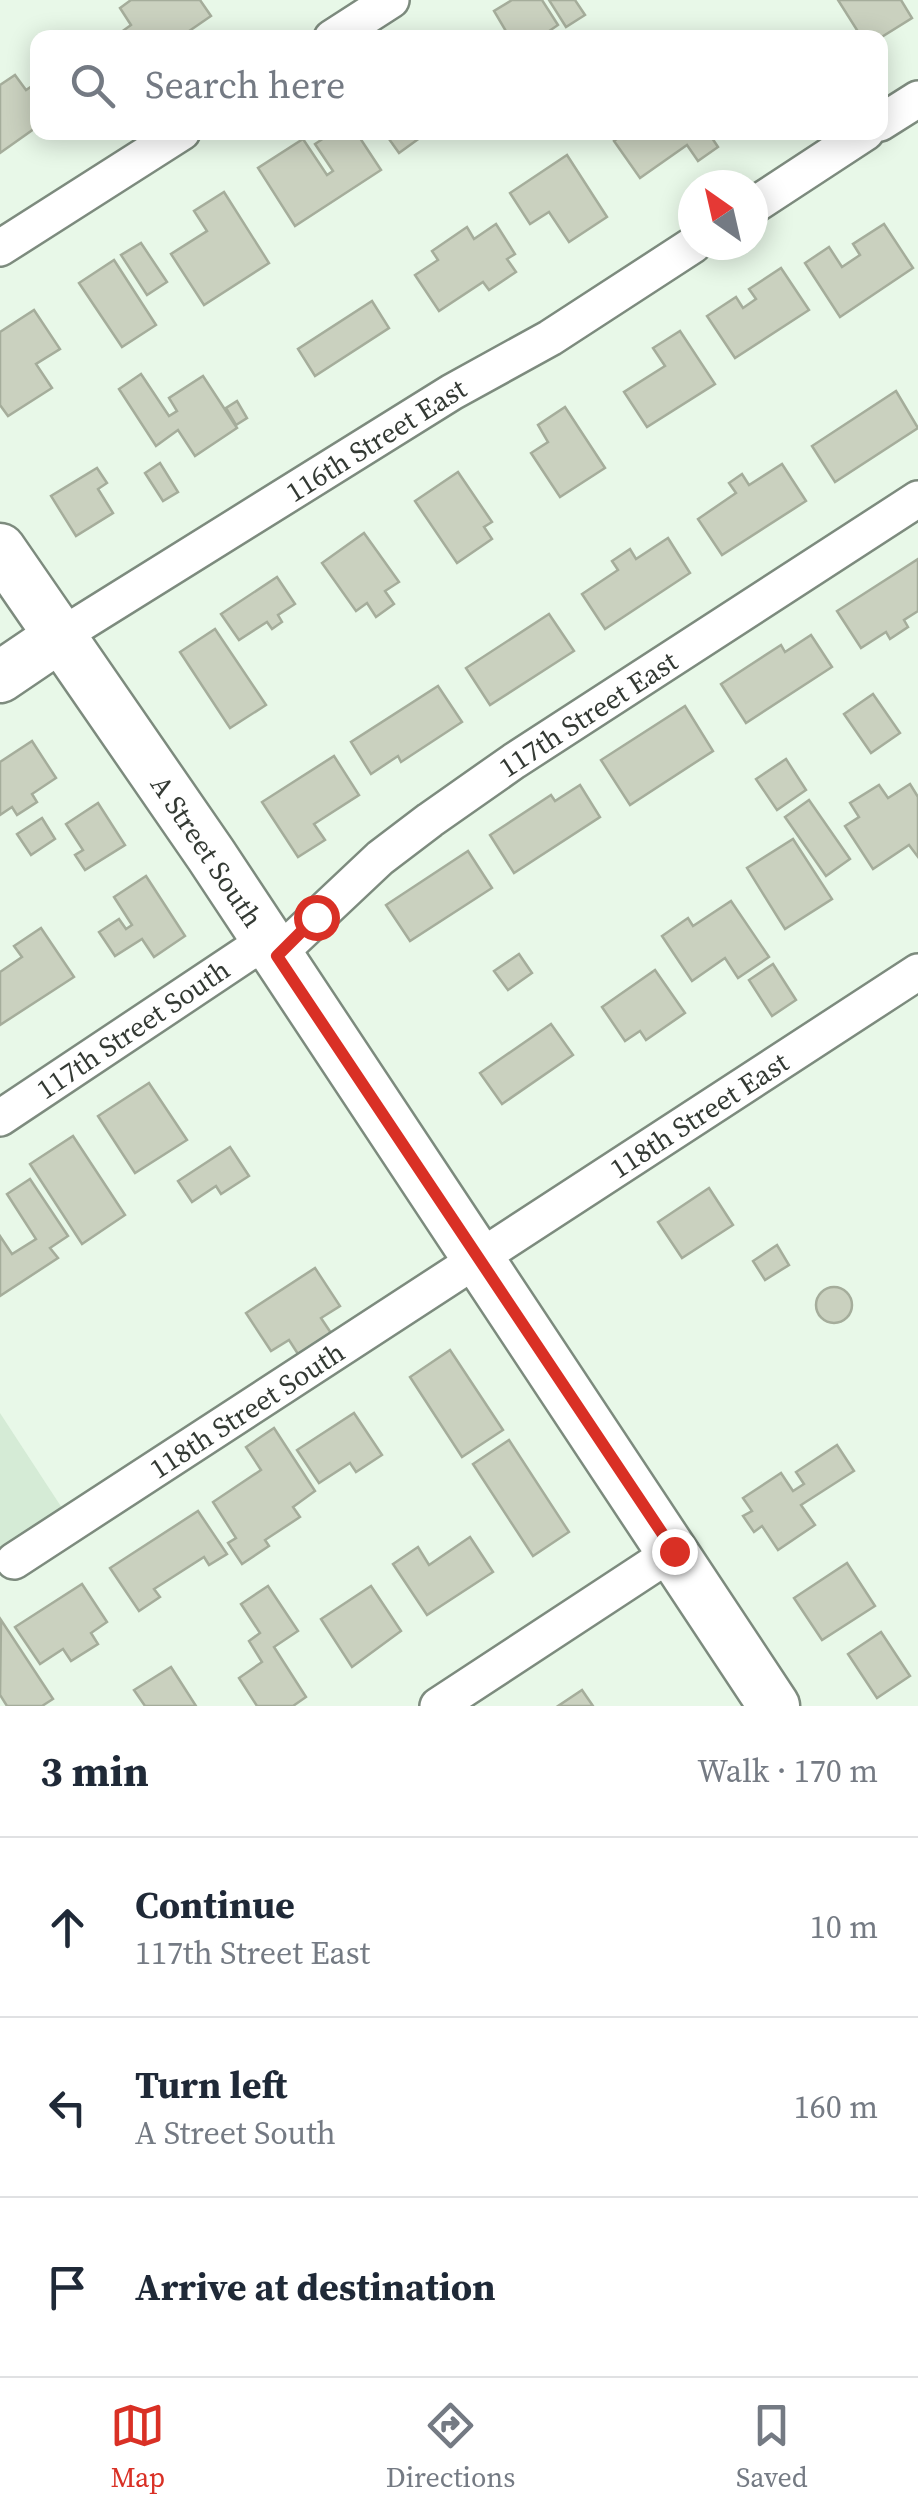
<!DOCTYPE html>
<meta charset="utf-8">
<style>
body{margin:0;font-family:"Source Serif 4",serif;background:#f2f2f3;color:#1f2937}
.compass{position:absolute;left:678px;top:170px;width:90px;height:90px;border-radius:50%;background:#fff;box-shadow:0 5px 25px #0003;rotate:326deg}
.stop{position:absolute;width:30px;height:30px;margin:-22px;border:8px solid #d93025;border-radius:50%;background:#fff}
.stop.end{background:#d93025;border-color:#fff;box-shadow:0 2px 10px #0008}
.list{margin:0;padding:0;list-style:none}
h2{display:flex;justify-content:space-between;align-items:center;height:130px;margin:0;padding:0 40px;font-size:42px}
h2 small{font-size:32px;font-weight:400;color:#747a83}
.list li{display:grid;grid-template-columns:65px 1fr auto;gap:30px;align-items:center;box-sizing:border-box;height:180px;padding:0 40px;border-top:2px solid #e0e1e3}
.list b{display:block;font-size:38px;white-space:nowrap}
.list p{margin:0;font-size:32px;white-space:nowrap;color:#747a83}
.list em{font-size:32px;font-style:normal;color:#747a83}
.icon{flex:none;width:55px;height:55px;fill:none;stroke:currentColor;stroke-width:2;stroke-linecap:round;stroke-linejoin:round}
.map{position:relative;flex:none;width:918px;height:1706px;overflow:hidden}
.search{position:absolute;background:#fff;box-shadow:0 5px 25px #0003;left:30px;right:30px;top:30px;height:110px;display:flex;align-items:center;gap:25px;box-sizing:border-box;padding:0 35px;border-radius:20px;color:#747a83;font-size:38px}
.sheet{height:670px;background:#fff}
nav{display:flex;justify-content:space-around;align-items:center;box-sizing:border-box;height:140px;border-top:2px solid #e0e1e3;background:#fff;font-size:28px;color:#747a83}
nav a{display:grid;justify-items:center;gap:5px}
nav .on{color:#d93025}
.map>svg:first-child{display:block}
</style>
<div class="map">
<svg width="918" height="1706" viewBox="0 0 918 1706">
<rect width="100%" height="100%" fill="#e8f8e8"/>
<!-- built -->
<path fill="#d5ebd6" d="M0,1413L62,1508L0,1548Z"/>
<!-- building -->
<g fill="#cad1bf" stroke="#a5ad9b" stroke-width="2.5">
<path d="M131,0H200L211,16L179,38H113L131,25L120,8Z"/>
<path d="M512,0H542L558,25L539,38H510L494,11Z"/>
<path d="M549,0H575L585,15L566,27Z"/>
<path d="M838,0H901L912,18L880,38H862Z"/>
<path d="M15,75L26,90L38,82V126L0,153V85Z"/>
<path d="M333,132H356L381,170L295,226L258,168L303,139L327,175L333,171L315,144Z"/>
<path d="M384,132H428L399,153Z"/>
<path d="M626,132H708L718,147L698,161L687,145L640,178L614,141Z"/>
<path d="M567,155L607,217L569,242L549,212L530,224L510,193Z"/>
<path d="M224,192L269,263L204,305L171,254L207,231L194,211Z"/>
<path d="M496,224L515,254L507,259L516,272L489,290L483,282L439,311L415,275L438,260L432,251L467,227L474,239Z"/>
<path d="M884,224L913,268L840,317L805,263L829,247L842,267L860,255L853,244Z"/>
<path d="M141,243L167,282L147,295L121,255Z"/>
<path d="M114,260L156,325L122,347L79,283Z"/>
<path d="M781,268L809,310L735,358L707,316L736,297L743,308L756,299L749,289Z"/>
<path d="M372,301L389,328L315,376L298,349Z"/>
<path d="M34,310L60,349L36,364L52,388L8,416L0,405V332Z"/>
<path d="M680,331L715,384L647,427L624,392L665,366L653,348Z"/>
<path d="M141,374L169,416L177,411L169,398L203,376L237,428L195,456L178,430L156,446L119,389Z"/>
<path d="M896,391L918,428L835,482L812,446Z"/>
<path d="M237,401L247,418L236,425L226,408Z"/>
<path d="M565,407L605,468L560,497L531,453L548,442L538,425Z"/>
<path d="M160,463L178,492L163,501L145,473Z"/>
<path d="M782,464L806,501L722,555L698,519L736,493L729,483L742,474L749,485Z"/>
<path d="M97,468L107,483L98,489L113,513L76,536L51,496Z"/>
<path d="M458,472L492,522L484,527L492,539L457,563L415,501Z"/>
<path d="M364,533L399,582L385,591L394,604L376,617L367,603L356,611L322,563Z"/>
<path d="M668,538L690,573L605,629L582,594L618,570L612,561L630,549L636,559Z"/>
<path d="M918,559V611L904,620L908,627L890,639L886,632L861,648L837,611Z"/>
<path d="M277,577L295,604L278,615L282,622L272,629L267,622L239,640L221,614Z"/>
<path d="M549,614L574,651L490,705L466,668Z"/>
<path d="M215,629L266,705L230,728L180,652Z"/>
<path d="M811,635L832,667L746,723L721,684L781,645L785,652Z"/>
<path d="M438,686L462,722L401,762L398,756L371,774L351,742Z"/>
<path d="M873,694L900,733L871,753L844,714Z"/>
<path d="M685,706L713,751L630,805L601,760Z"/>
<path d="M32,741L56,778L32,794L37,802L17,815L12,807L0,815V762Z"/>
<path d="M334,756L359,795L314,824L325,840L298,857L262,802Z"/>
<path d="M786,759L806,790L777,810L756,779Z"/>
<path d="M910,784L918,797V857L909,845L873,869L845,826L859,817L850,803L879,785L888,798Z"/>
<path d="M580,785L600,817L514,873L490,835L551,795L555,801Z"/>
<path d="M809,800L850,859L826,876L785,817Z"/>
<path d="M98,803L125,845L85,870L75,855L83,850L66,824Z"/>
<path d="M42,818L55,839L31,855L17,834Z"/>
<path d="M793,839L832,899L785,929L747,868Z"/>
<path d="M468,851L492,888L410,941L386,905Z"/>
<path d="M146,876L185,936L154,957L142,939L115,956L99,932L119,919L126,929L132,925L114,897Z"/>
<path d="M731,901L769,957L738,978L725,958L692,981L662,936L688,918L693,926Z"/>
<path d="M41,928L74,977L0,1025V972L22,957L14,946Z"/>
<path d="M519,954L532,973L508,990L494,971Z"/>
<path d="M773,964L796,1000L772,1016L749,980Z"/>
<path d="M655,970L685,1013L646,1040L640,1031L625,1041L602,1007Z"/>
<path d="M551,1024L573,1055L502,1104L480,1073Z"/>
<path d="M149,1083L187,1140L135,1173L98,1116Z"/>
<path d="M73,1136L125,1215L82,1244L30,1164Z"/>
<path d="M230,1147L249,1176L221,1194L216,1186L192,1202L178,1181Z"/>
<path d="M30,1179L68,1236L50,1248L58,1258L0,1296V1236L12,1254L36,1239L7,1194Z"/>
<path d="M709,1188L733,1225L682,1258L658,1222Z"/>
<path d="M777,1245L789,1265L765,1280L753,1261Z"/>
<path d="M315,1268L340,1306L321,1318L331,1333L298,1354L289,1340L271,1351L246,1313Z"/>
<circle cx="834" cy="1305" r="18"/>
<path d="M450,1350L503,1430L462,1457L410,1377Z"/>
<path d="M354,1413L382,1455L356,1472L350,1463L319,1483L297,1450Z"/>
<path d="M274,1428L315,1491L293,1507L300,1517L265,1540L269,1546L242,1564L228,1543L236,1538L213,1502L261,1470L246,1447Z"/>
<path d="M509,1440L569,1532L533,1556L473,1464Z"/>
<path d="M837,1445L854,1471L801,1505L815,1525L778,1550L762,1526L754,1532L743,1516L752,1511L743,1498L781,1473L793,1491L804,1484L796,1472Z"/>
<path d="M198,1511L227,1554L209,1565L204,1557L154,1589L160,1597L139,1611L110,1568Z"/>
<path d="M470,1537L493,1572L427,1615L393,1564L418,1547L429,1565Z"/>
<path d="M847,1563L875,1606L822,1640L794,1598Z"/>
<path d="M82,1584L107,1622L91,1633L98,1644L71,1661L63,1649L40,1664L15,1627Z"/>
<path d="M268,1586L298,1631L274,1647L306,1697L293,1706H257L239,1678L262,1662L249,1641L260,1633L241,1604Z"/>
<path d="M371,1586L401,1631L352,1667L321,1619Z"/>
<path d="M1,1620L53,1699L42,1706H7L0,1695Z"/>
<path d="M881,1632L910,1676L877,1698L848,1654Z"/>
<path d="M171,1667L196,1706H145L134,1690Z"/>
<path d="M582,1690L593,1706H558Z"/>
</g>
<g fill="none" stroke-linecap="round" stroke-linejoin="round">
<defs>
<g id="street">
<path d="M332,38L391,0"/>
<path d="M880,123L918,99"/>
<path d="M753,206L866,132"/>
<path d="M0,248L182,132"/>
<path d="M59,637L452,392L550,338L693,245"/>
<path d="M277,955L380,858L430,820L514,761L918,499"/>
<path d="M0,1118L267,940"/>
<path d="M14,1561L918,972"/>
<path d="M438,1706L674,1551"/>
</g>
<g id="secondary">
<path d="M0,549L211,855L774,1706"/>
<path d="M0,677L59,637"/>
</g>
</defs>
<!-- street casing -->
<use href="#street" stroke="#7d8b7e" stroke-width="40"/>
<!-- secondary casing -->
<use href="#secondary" stroke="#7d8b7e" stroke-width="55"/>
<!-- street -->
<use href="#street" stroke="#fff" stroke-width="35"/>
<!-- secondary -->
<use href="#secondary" stroke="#fff" stroke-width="50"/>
</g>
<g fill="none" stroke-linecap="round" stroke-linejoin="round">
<!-- route -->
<path stroke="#d93025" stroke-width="12" d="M316,917L277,956L674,1551"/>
</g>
<g text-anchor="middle" stroke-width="10" stroke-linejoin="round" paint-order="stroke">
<!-- street labels -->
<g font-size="28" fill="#343a34" stroke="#fff">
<text transform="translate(376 440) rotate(-32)" y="10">116th Street East</text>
<text transform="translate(588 714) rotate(-33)" y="10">117th Street East</text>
<text transform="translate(207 851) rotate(56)" y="10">A Street South</text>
<text transform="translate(133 1029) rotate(-34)" y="10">117th Street South</text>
<text transform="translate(699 1115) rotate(-33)" y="10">118th Street East</text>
<text transform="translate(247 1410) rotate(-33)" y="10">118th Street South</text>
</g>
</g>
</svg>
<svg class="compass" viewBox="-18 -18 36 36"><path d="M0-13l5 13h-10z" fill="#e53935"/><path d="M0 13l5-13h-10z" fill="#747a83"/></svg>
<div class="stop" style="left:316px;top:917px"></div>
<div class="stop end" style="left:674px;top:1551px"></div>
<div class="search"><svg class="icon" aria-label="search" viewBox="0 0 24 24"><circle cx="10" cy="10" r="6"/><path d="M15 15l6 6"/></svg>Search here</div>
</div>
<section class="sheet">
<h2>3 min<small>Walk · 170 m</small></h2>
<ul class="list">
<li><svg class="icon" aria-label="ahead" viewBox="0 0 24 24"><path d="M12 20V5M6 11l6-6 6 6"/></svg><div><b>Continue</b><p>117th Street East</p></div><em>10 m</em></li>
<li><svg class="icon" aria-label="left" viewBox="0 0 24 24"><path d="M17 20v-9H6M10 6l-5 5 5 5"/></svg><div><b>Turn left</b><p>A Street South</p></div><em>160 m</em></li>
<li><svg class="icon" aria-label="arrive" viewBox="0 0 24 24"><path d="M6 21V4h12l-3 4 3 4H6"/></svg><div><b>Arrive at destination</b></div></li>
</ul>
</section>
<nav>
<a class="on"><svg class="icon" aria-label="map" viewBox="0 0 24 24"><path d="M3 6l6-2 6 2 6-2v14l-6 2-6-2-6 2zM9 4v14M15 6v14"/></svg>Map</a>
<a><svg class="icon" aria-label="directions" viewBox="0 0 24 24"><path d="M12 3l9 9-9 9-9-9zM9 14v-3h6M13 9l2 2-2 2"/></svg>Directions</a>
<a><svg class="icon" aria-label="saved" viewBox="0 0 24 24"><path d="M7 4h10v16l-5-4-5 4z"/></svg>Saved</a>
</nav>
